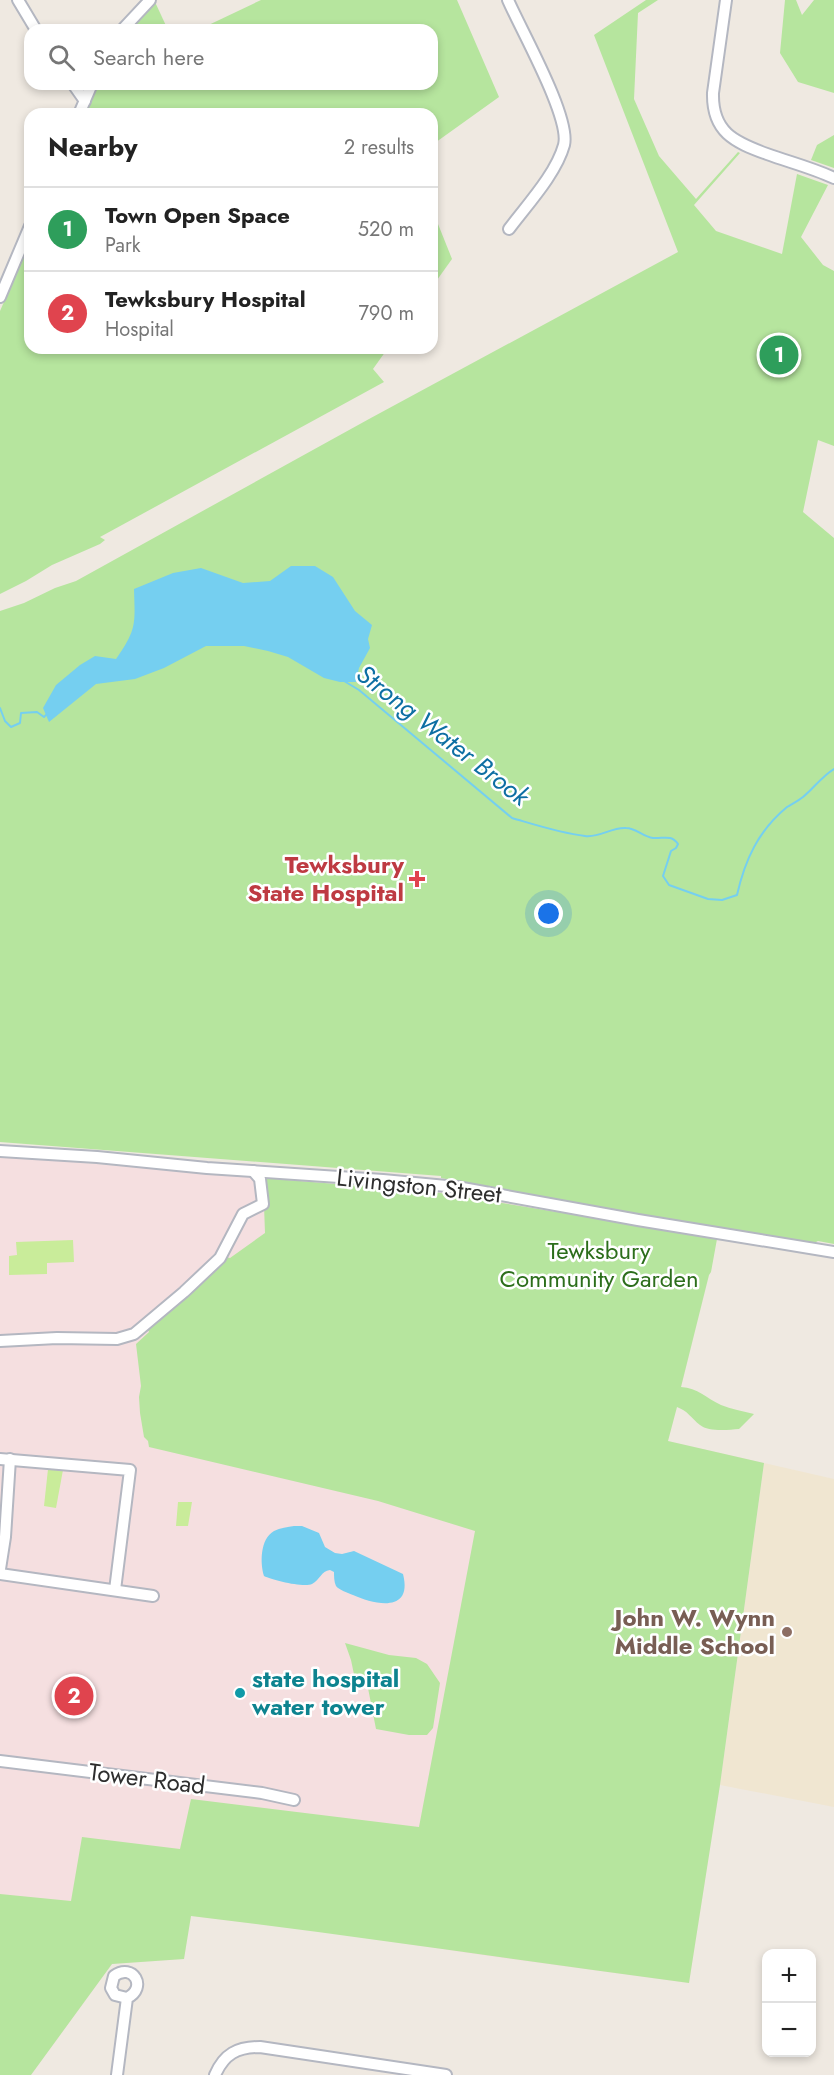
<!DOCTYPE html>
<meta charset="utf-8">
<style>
body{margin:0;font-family:Jost,sans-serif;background:#f2f2f2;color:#222}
.controls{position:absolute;right:18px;bottom:18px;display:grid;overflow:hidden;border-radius:12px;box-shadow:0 3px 9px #0003}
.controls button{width:54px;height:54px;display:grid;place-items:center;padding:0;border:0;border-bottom:2px solid #e0e0e0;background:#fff;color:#222;font:30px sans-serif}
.you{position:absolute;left:549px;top:914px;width:21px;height:21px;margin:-15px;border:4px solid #fff;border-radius:50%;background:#1a73e8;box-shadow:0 0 0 9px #1a73e833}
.badge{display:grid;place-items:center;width:39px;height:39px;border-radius:50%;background:#0f766e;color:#fff;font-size:20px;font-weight:700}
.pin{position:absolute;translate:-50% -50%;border:3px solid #fff;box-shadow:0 2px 6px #0006}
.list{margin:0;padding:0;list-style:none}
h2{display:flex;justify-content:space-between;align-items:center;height:78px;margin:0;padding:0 24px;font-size:26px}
h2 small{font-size:20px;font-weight:400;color:#767676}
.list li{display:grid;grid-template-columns:39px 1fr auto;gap:18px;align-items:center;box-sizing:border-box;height:84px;padding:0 24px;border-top:2px solid #e0e0e0}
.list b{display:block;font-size:22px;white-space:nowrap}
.list p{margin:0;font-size:20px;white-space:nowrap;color:#767676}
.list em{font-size:20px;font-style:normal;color:#767676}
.icon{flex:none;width:33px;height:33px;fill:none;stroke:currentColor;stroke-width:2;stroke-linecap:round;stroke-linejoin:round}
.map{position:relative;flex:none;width:834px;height:2075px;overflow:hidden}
.search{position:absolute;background:#fff;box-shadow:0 3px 9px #0003;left:24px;top:24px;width:414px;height:66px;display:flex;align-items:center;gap:15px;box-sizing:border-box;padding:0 21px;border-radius:18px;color:#767676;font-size:22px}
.panel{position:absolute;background:#fff;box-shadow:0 3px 9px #0003;left:24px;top:108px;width:414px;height:246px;border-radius:18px}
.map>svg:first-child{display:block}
</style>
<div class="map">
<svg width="834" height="2075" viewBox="0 0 834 2075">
<rect width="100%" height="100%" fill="#efe9e1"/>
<!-- education -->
<path fill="#f0e6d1" d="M764,1463L834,1479V1807L720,1785Z"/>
<!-- medical -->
<path fill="#f5dfe0" d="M0,1156L434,1192L486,1199L717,1239L668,1441L764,1463L720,1785L689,1983L502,1958L326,1932L191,1916L184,1959L112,1964L31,2075H0Z"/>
<!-- green -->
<g fill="#b6e59e">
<path d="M261,0H457L499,97L432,145V114H84L97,84H432V30H198Z"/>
<path d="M646,0H658L638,13L634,99L659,156L696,199L738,152L740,153L694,205L716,231L782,254L797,174L828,185L801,237L823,265L834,271V446L818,440L803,512L834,538V1244L818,1241L812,1244L623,1212L441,1178V1176L0,1142V611L24,603L55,588L76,581L369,419L678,252L594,35Z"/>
<path d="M785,0H796L802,15L814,0H834V93L798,82L780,53Z"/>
<path d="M155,2L168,30H128Z"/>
<path d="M834,135V168L811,160L817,145Z"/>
<path d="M432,209L452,259L432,287Z"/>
<path d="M30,242V348H388L373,369L384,382L100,537L105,540L100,544L52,565L26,581L0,594V311Z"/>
<path d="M263,1178L434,1192L557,1212V1210L717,1239L711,1272L709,1275L681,1387C698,1388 706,1398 721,1405C731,1409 743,1411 754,1414L739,1429C728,1430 708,1432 700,1425C691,1418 688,1411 677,1407L668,1441L764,1463L720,1785L689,1983C523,1961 357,1936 191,1916L184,1959L112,1964L31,2075H0V1894L71,1901L82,1837L180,1849L191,1799L419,1827L475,1531L378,1501L149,1447L148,1441L144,1437L140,1413L139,1397L141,1386L136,1344L149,1332L147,1328L226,1257L230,1258L265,1233Z"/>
<path d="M345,1643L389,1655L416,1658L427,1664L440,1683L433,1728L427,1735H409L376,1729L367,1683L361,1680L356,1684L351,1660Z"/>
</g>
<!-- pitch -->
<g fill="#c9ec9a">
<path d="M73,1240L74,1262L47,1263V1274L9,1275V1256L17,1255L16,1242Z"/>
<path d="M48,1469L63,1470L56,1508L44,1506Z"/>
<path d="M178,1502H192L188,1526H176Z"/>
</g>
<!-- water -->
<g fill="#75cff0">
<path d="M291,566H315L333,577L355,611L372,625L368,639L370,648L359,668L356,682H340L324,678L288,657L268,651L244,646H206L164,668L135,679L96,684L49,722L43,708L56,685L80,665L95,656L116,659C137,629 135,624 134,589L173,573L201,568L243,583L270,581Z"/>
<path d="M294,1526H302L319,1533L325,1547L335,1553L342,1554L354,1551L403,1574C413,1613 375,1605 353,1595C348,1593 339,1590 336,1586C334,1582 334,1576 334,1572L330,1570C321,1571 320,1580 312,1584C304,1588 272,1580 264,1576C260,1563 260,1539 274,1531C280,1528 288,1527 294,1526Z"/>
</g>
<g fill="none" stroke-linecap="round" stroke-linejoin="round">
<!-- stream -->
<g stroke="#75cff0" stroke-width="2">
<path d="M344,681L359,690L512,818C536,825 560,833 585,836C600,838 611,827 626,828C636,828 643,837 653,838C663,839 671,834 678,844L676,848L671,851L663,876L669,885L708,899L722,900L737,895C745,860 758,831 787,807C792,804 798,801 803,797C814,788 822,776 834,769"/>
<path d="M0,708L5,721L11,727L20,723L21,713L37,712L44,717L48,713"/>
</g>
<defs>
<g id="minor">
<path d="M18,0L36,30"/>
<path d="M508,0C521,30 571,118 564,145C556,174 527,205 509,229"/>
<path d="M726,0L713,93C712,132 734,142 767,154C789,162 813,168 834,178"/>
<path d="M122,30L150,0"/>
<path d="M73,84L85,101"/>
<path d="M79,114L92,84"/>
<path d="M0,297L30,226"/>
<path d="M0,1151L97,1157L207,1168L383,1180L457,1187L638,1220L834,1252"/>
<path d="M0,1341L57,1338L117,1339L134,1334L184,1292L220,1258L243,1214L263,1204L260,1179L253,1171"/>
<path d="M0,1459L130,1470L115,1590"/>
<path d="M0,1569L5,1537L10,1459"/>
<path d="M0,1574L153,1596"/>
<path d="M0,1761L262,1793L294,1800"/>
<path d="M117,2075L127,1998C148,1988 133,1962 114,1976L111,1988L115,1995L127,1998"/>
<path d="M215,2075C224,2054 237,2047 260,2047L446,2075"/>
</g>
</defs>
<!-- minor casing -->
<use href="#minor" stroke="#b4b7c1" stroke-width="14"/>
<!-- minor -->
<use href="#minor" stroke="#fff" stroke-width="10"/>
</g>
<!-- markers -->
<path fill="#e0444e" stroke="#fff" stroke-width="2" d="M414 870h6v6h6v6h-6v6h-6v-6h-6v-6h6z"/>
<circle fill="#8d6e63" stroke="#fff" stroke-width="2" cx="787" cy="1632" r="6"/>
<circle fill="#0f9aa8" stroke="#fff" stroke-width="2" cx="240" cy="1693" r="6"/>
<g text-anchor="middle" stroke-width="5" stroke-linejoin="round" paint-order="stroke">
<!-- health labels -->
<g font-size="24" font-weight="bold" fill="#be3a42" stroke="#fff" text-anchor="end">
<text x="404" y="873">Tewksbury<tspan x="404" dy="28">State Hospital</tspan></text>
</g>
<!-- street labels -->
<g font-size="24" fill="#2e2e2e" stroke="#fff">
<text transform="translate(419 1186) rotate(6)" y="8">Livingston Street</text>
<text transform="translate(147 1779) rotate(7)" y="8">Tower Road</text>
</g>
<!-- park labels -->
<g font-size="24" fill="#2c6e1b" stroke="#fff">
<text x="599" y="1259">Tewksbury<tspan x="599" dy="28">Community Garden</tspan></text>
</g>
<!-- education labels -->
<g font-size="24" font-weight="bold" fill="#785e54" stroke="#fff" text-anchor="end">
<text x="775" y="1626">John W. Wynn<tspan x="775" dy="28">Middle School</tspan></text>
</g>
<!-- culture labels -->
<g font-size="24" font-weight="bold" fill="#0d838f" stroke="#fff" text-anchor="start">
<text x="252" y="1687">state hospital<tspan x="252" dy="28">water tower</tspan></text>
</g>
<!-- water labels -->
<g font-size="26" font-style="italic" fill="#0d6fa3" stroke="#fff">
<text transform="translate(443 735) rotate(38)" y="9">Strong Water Brook</text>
</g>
</g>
</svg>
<div class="controls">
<button>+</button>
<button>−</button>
</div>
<div class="you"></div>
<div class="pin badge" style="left:779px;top:355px;background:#2e9e5b">1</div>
<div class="pin badge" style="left:74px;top:1696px;background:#e0444e">2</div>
<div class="search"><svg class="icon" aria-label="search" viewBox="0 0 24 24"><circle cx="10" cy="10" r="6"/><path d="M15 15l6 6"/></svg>Search here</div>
<section class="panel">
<h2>Nearby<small>2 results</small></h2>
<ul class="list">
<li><span class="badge" style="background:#2e9e5b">1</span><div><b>Town Open Space</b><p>Park</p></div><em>520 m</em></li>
<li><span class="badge" style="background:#e0444e">2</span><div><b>Tewksbury Hospital</b><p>Hospital</p></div><em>790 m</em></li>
</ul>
</section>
</div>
